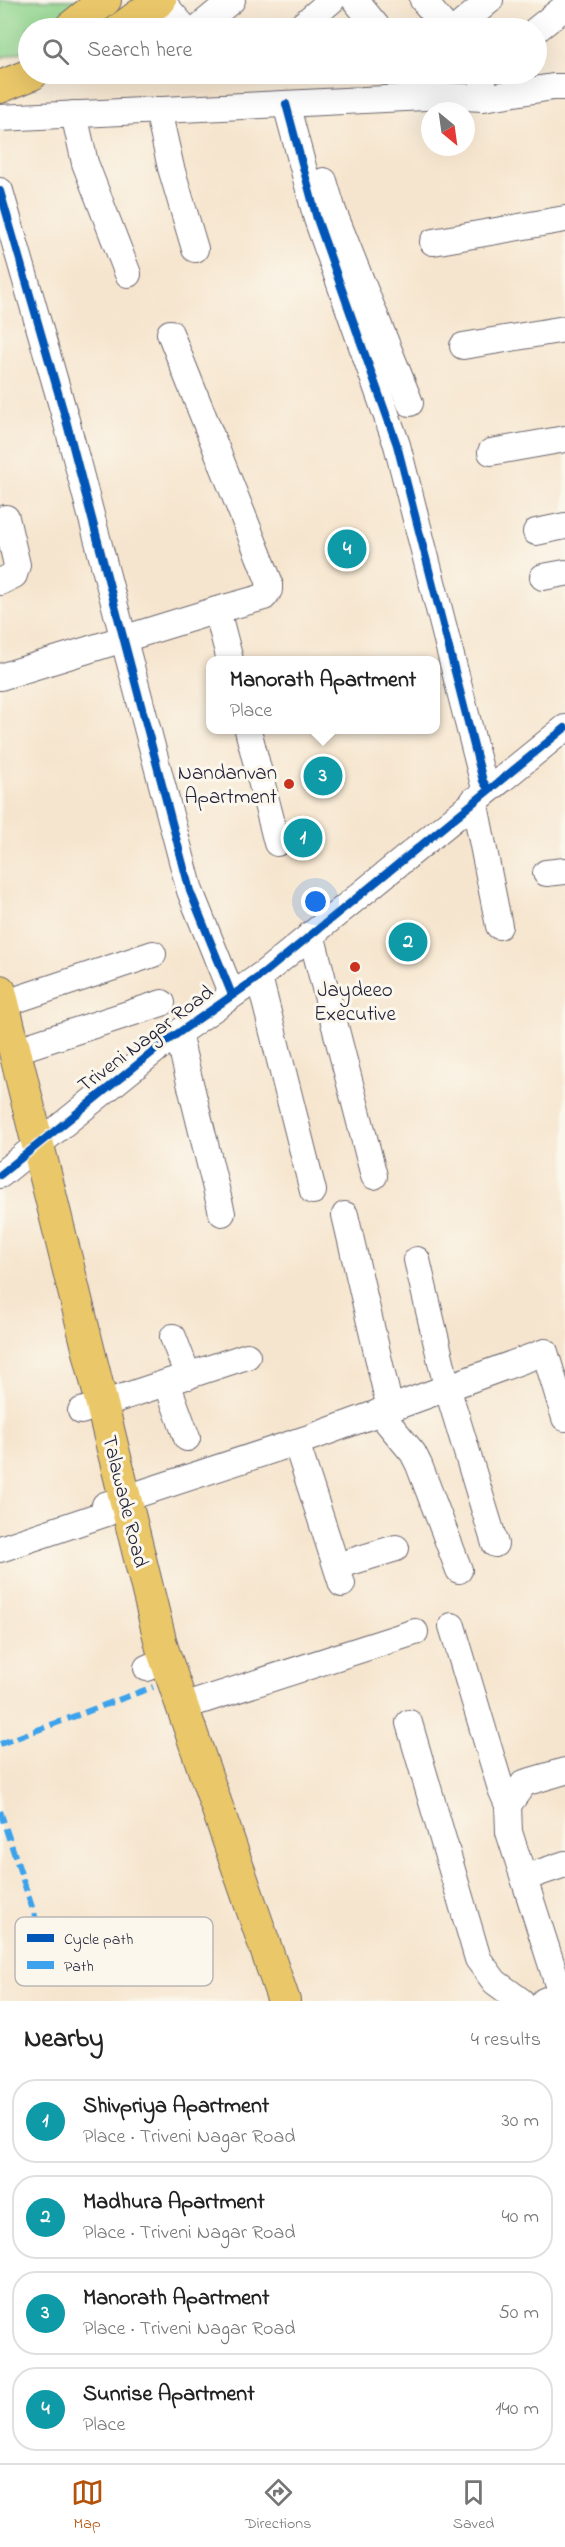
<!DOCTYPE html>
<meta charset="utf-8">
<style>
body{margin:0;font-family:"Indie Flower",sans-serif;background:#f2f2f2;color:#222}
.compass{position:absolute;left:421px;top:102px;width:54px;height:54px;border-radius:50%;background:#fff;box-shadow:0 6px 24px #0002;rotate:151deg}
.you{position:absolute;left:316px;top:902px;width:21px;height:21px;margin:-15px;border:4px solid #fff;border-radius:50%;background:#1a73e8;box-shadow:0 0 0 9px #1a73e833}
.badge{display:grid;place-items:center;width:39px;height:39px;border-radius:50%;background:#b45309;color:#fff;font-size:20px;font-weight:700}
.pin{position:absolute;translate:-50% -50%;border:3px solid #fff;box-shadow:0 2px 6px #0006}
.popup{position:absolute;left:206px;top:656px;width:234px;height:78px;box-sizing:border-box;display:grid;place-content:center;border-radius:12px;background:#fff;filter:drop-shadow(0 2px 4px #0005);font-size:20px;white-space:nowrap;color:#767676}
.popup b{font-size:22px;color:#222}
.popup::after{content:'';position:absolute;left:50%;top:100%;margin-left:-12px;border:12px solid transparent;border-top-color:#fff}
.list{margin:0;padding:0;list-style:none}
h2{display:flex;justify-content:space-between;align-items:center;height:78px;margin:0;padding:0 24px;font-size:26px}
h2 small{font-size:20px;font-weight:400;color:#767676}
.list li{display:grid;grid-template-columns:39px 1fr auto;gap:18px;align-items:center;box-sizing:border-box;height:84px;margin:0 12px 12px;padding:0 12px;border:2px solid #e0e0e0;border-radius:24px}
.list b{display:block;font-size:22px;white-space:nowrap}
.list p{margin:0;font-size:20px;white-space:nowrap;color:#767676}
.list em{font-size:20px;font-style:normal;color:#767676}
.icon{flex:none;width:33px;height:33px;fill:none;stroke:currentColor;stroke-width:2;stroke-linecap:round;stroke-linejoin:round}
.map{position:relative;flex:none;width:565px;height:2001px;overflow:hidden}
.search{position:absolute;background:#fff;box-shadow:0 6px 24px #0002;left:18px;right:18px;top:18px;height:66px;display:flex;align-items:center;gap:15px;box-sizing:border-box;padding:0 21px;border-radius:33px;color:#767676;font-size:22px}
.sheet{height:462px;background:#fff}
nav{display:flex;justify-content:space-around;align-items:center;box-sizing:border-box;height:84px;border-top:2px solid #e0e0e0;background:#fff;font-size:16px;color:#767676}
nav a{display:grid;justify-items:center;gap:3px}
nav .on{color:#b45309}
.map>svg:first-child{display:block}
</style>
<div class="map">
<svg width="565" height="2001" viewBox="0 0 565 2001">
<rect width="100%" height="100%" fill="#fbf7ec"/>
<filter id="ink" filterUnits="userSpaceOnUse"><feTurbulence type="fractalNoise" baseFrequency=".0167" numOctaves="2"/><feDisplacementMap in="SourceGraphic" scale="12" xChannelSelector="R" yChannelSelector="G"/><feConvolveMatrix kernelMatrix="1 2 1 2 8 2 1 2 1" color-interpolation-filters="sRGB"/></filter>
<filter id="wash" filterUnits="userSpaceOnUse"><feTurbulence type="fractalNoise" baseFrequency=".008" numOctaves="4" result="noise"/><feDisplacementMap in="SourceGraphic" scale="24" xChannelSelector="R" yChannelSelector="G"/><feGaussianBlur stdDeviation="1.35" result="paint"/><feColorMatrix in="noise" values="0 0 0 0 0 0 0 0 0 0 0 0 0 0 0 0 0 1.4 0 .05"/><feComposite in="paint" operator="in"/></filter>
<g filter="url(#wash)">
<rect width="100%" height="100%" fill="#f6e5ce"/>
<!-- green -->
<path fill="#91d58e" stroke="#5a7c64" stroke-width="1.5" d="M0,0H102L67,28H28V50L0,58Z"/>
</g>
<g filter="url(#ink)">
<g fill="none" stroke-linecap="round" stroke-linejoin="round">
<defs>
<g id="minor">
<path d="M160,0L185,28"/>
<path d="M355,0L378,28"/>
<path d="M423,0L446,28"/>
<path d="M198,28L232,0"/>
<path d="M299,28L332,0"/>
<path d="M457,28L490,0"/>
<path d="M536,30L565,7"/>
<path d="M483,98V74"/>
<path d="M286,104L317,219L397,445L483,781L488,789"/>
<path d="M158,110L171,168L195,249"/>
<path d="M74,114L85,163L128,274"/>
<path d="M0,118L446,96L483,98L553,87H565"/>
<path d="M324,181L333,211L410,403"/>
<path d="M0,191L66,420L190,891L232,995"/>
<path d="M433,242L565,219"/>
<path d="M170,333L269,581V590L264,597L217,610"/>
<path d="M463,346L565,329"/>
<path d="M491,452L565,439"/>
<path d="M536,532L565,526"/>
<path d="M543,577L565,573"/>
<path d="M0,582L14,575L17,565L6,518"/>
<path d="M0,677L217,610L230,660"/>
<path d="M248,730L277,843"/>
<path d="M474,800L499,926"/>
<path d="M546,873L565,871"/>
<path d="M311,934L374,1176"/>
<path d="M259,977L313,1191"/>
<path d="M3,1004L153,954"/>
<path d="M178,1034L222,1213"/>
<path d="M14,1051L162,1003"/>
<path d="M0,1175L164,1043L263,974L565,728"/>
<path d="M345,1215L390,1408"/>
<path d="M417,1260L447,1387L495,1544"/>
<path d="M173,1337L188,1376"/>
<path d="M167,1383L187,1438"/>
<path d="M81,1411L247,1356"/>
<path d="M379,1412L413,1453L419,1465L459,1570"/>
<path d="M296,1442L342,1584"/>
<path d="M105,1505L315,1436L545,1352L565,1418"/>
<path d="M0,1549L107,1513"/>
<path d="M337,1566L396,1548"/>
<path d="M452,1626L501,1789L508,1805"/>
<path d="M147,1668L166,1660"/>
<path d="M182,1707L415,1632"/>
<path d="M409,1723L478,1959L495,1982L521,2001"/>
<path d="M524,1878L565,1864"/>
<path d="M544,2001L561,1994L509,1832L508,1805L524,1783L565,1771"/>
</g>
<g id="major">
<path d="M70,28L105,0"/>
<path d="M122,28L160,0"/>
<path d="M0,87L32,74"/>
<path d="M0,991L162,1648L284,2001"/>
</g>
</defs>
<!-- minor casing -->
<use href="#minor" stroke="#6c666e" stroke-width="28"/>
<!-- major casing -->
<use href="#major" stroke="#6c666e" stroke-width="34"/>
<!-- minor -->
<use href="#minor" stroke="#fff" stroke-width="26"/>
<!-- major -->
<use href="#major" stroke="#eac769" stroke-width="32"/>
<!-- quiet -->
<g stroke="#3ea2ec" stroke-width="6" stroke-dasharray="12 6" stroke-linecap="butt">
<path d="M0,1744L153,1687"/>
<path d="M0,1811L56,1979"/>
</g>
<defs>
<g id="cycleway">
<path d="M286,104L317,219L397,445L483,781L488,789"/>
<path d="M0,191L66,420L190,891L232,995"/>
<path d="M0,1175L164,1043L263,974L565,728"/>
</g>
</defs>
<!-- cycleway casing -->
<use href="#cycleway" stroke="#fbf7ec" stroke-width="11"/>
<!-- cycleway -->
<use href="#cycleway" stroke="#0057b8" stroke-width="8"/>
</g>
</g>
<!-- markers -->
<g fill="#c8321e" stroke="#fbf7ec" stroke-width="2">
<circle cx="289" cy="784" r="6"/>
<circle cx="355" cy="967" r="6"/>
</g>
<g text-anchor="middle" stroke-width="6" stroke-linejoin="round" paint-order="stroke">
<!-- poi labels -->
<g font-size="21" fill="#22223b" stroke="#fbf7ec" text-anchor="end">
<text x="277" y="779">Nandanvan<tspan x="277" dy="24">Apartment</tspan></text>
<text x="355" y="996" text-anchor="middle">Jaydeeo<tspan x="355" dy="24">Executive</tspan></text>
</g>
<!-- street labels -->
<g font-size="21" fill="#22223b" stroke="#fbf7ec">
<text transform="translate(145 1038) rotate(-37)" y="7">Triveni Nagar Road</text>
<text transform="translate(126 1501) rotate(76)" y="7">Talawade Road</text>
</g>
</g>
<!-- legend -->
<rect x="15" y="1917" width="198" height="69" rx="9" fill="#fbf7ec" stroke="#bab7b7" stroke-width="1.5"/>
<rect x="27" y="1934" width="27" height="8" fill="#0057b8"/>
<rect x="27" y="1961" width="27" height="8" fill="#3ea2ec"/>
<g font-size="16" fill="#22223b">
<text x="64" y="1944">Cycle path</text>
<text x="64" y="1971">Path</text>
</g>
</svg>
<svg class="compass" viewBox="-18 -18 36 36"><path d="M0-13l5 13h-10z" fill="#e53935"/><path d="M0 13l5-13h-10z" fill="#767676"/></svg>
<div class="you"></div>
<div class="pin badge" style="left:303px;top:838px;background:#0f9aa8">1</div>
<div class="pin badge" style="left:408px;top:942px;background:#0f9aa8">2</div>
<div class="pin badge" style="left:323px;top:776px;background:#0f9aa8">3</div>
<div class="popup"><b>Manorath Apartment</b>Place</div>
<div class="pin badge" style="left:347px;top:549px;background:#0f9aa8">4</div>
<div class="search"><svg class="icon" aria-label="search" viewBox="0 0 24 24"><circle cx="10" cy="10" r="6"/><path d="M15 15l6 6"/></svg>Search here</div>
</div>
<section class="sheet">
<h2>Nearby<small>4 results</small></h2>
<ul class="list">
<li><span class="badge" style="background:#0f9aa8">1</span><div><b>Shivpriya Apartment</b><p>Place · Triveni Nagar Road</p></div><em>30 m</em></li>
<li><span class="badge" style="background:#0f9aa8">2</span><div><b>Madhura Apartment</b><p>Place · Triveni Nagar Road</p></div><em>40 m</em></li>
<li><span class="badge" style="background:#0f9aa8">3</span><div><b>Manorath Apartment</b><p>Place · Triveni Nagar Road</p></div><em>50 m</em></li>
<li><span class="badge" style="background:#0f9aa8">4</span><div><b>Sunrise Apartment</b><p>Place</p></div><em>140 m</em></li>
</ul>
</section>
<nav>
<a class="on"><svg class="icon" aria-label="map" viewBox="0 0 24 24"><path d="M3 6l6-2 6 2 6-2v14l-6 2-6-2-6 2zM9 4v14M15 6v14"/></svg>Map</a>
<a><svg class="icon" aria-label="directions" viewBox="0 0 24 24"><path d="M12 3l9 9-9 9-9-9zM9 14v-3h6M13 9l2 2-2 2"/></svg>Directions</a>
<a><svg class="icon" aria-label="saved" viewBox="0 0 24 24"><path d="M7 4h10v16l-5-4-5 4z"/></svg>Saved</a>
</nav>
